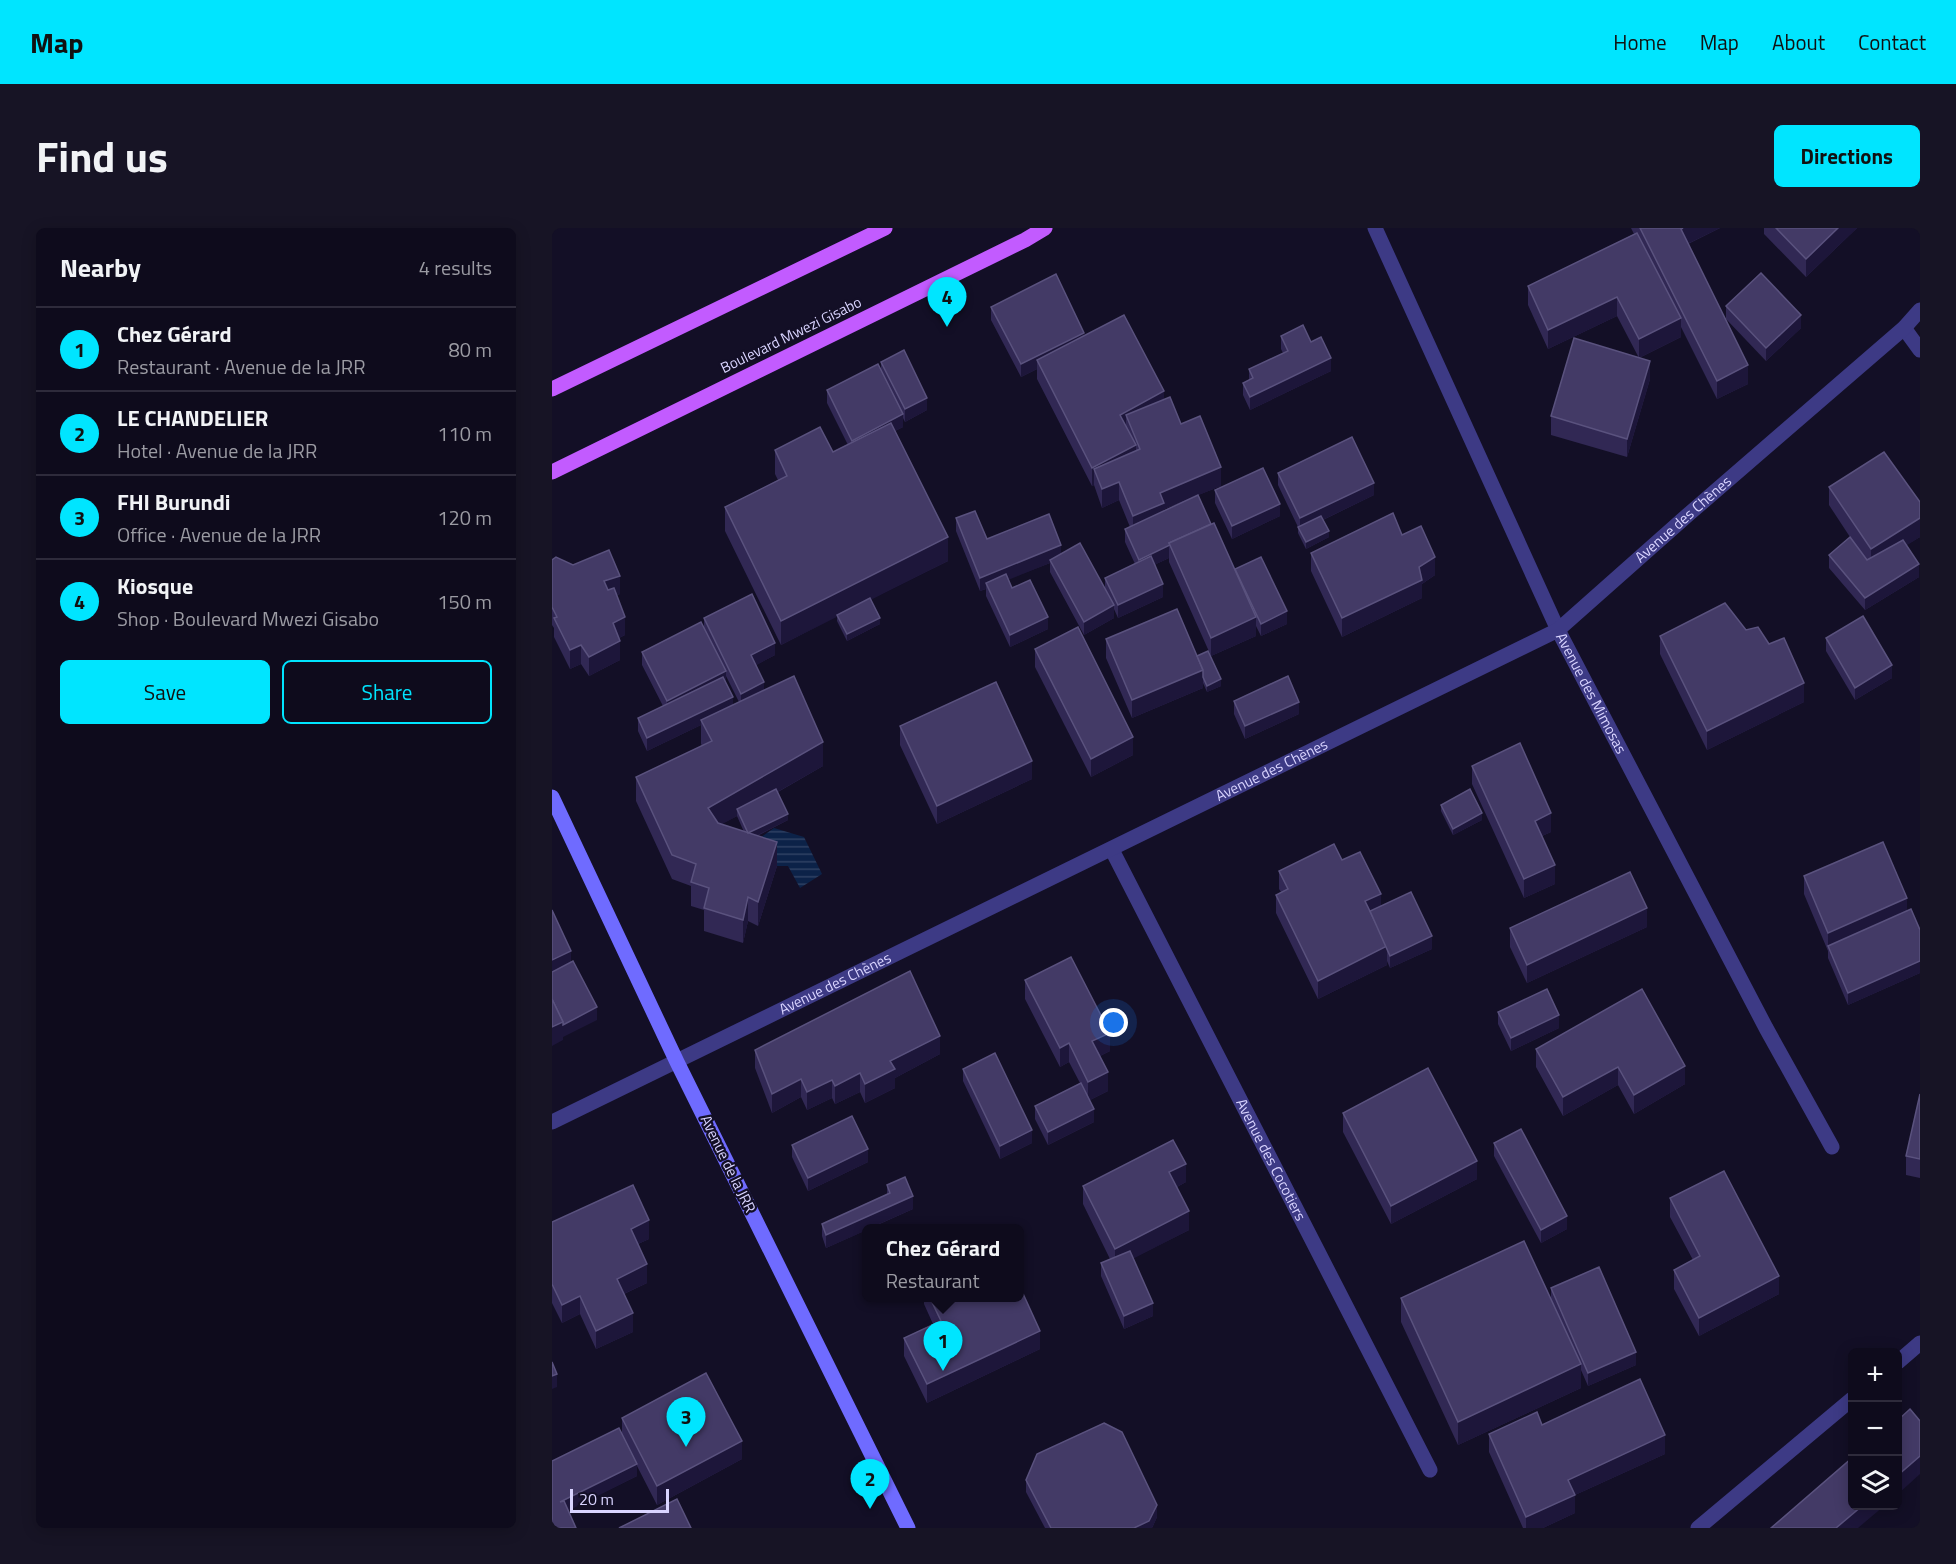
<!DOCTYPE html>
<meta charset="utf-8">
<style>
body{margin:0;font-family:"Titillium Web",sans-serif;background:#171425;color:#f1f3f6}
.controls{position:absolute;right:18px;bottom:18px;display:grid;overflow:hidden;border-radius:9px;box-shadow:0 3px 15px #0003}
.controls button{width:54px;height:54px;display:grid;place-items:center;padding:0;border:0;border-bottom:2px solid #2e2b3b;background:#0e0b1c;color:#f1f3f6;font:30px sans-serif}
.scale{position:absolute;left:18px;bottom:15px;width:99px;box-sizing:border-box;padding-left:6px;border:3px solid #d9d4ff;border-top:0;font-size:16px;line-height:21px;white-space:nowrap;color:#d9d4ff;-webkit-text-stroke:4px #130f26;paint-order:stroke}
.you{position:absolute;left:562px;top:795px;width:21px;height:21px;margin:-15px;border:4px solid #fff;border-radius:50%;background:#1a73e8;box-shadow:0 0 0 9px #1a73e833}
.badge{display:grid;place-items:center;width:39px;height:39px;border-radius:50%;background:#00e5ff;color:#111;font-size:20px;font-weight:700}
.pin{position:absolute;translate:-50% -50px;filter:drop-shadow(0 2px 3px #0008)}
.pin::after{content:'';position:absolute;top:32px;width:21px;height:18px;background:inherit;clip-path:polygon(0 0,100% 0,50% 100%)}
.popup{position:absolute;left:310px;top:996px;width:162px;height:78px;box-sizing:border-box;display:grid;place-content:center;border-radius:9px;background:#0e0b1c;filter:drop-shadow(0 2px 4px #0005);font-size:20px;white-space:nowrap;color:#9b9ba3}
.popup b{font-size:22px;color:#f1f3f6}
.popup::after{content:'';position:absolute;left:50%;top:100%;margin-left:-12px;border:12px solid transparent;border-top-color:#0e0b1c}
.list{margin:0;padding:0;list-style:none}
h2{display:flex;justify-content:space-between;align-items:center;height:78px;margin:0;padding:0 24px;font-size:26px}
h2 small{font-size:20px;font-weight:400;color:#9b9ba3}
.list li{display:grid;grid-template-columns:39px 1fr auto;gap:18px;align-items:center;box-sizing:border-box;height:84px;padding:0 24px;border-top:2px solid #2e2b3b}
.list b{display:block;font-size:22px;white-space:nowrap}
.list p{margin:0;font-size:20px;white-space:nowrap;color:#9b9ba3}
.list em{font-size:20px;font-style:normal;color:#9b9ba3}
.actions{display:flex;gap:12px;padding:18px 24px}
.actions a{flex:1;padding:14px 0;border:2px solid #00e5ff;border-radius:9px;text-align:center;font-size:21px;color:#00e5ff}
.actions .main{background:#00e5ff;color:#111}
.icon{flex:none;width:33px;height:33px;fill:none;stroke:currentColor;stroke-width:2;stroke-linecap:round;stroke-linejoin:round}
.map{position:relative;flex:none;width:1368px;height:1300px;overflow:hidden;border-radius:9px}
header{display:flex;align-items:center;gap:36px;box-sizing:border-box;height:84px;padding:0 30px;background:#00e5ff;color:#111}
header strong{font-size:28px}
nav{display:flex;gap:33px;margin-inline-start:auto;font-size:21px}
.intro{display:flex;align-items:center;justify-content:space-between;box-sizing:border-box;height:144px;padding:0 36px}
h1{margin:0;font-size:42px}
.button{padding:15px 27px;border-radius:9px;background:#00e5ff;color:#111;font-size:21px;font-weight:700}
main{display:flex;gap:36px;padding:0 36px}
aside{flex:1;background:#0e0b1c;border-radius:9px;box-shadow:0 3px 15px #0003}
.map>svg:first-child{display:block}
</style>
<header>
<strong>Map</strong>
<nav><a>Home</a><a>Map</a><a>About</a><a>Contact</a></nav>
</header>
<div class="intro"><h1>Find us</h1><a class="button">Directions</a></div>
<main>
<aside>
<h2>Nearby<small>4 results</small></h2>
<ul class="list">
<li><span class="badge">1</span><div><b>Chez Gérard</b><p>Restaurant · Avenue de la JRR</p></div><em>80 m</em></li>
<li><span class="badge">2</span><div><b>LE CHANDELIER</b><p>Hotel · Avenue de la JRR</p></div><em>110 m</em></li>
<li><span class="badge">3</span><div><b>FHI Burundi</b><p>Office · Avenue de la JRR</p></div><em>120 m</em></li>
<li><span class="badge">4</span><div><b>Kiosque</b><p>Shop · Boulevard Mwezi Gisabo</p></div><em>150 m</em></li>
</ul>
<div class="actions"><a class="main">Save</a><a>Share</a></div>
</aside>
<div class="map">
<svg width="1368" height="1300" viewBox="0 0 1368 1300">
<defs>
<pattern id="water-rules" width="6" height="5" patternUnits="userSpaceOnUse" patternTransform="scale(1.5)"><rect width="6" height="5" fill="#0c2248"/><path d="M0 2.5h6" fill="none" stroke="#2f4163"/></pattern>
</defs>
<rect width="100%" height="100%" fill="#130f26"/>
<!-- water -->
<path fill="url(#water-rules)" d="M222,600L252,609L270,646L248,660L236,638H225L208,610Z"/>
<g fill="none" stroke-linecap="round" stroke-linejoin="round">
<!-- street -->
<g stroke="#3d3a85" stroke-width="15">
<path id="s1" d="M823,0L1006,402L1214,800L1280,919"/>
<path d="M1352,100L1368,122"/>
<path id="s2" d="M560,622L878,1242"/>
<path id="s3" d="M0,894L1006,402L1138,285L1352,100L1368,82"/>
<path d="M1346,1134L1368,1115"/>
<path d="M1146,1300L1300,1171"/>
</g>
<!-- secondary -->
<path stroke="#6f6bff" stroke-width="15" d="M0,569L125,834L356,1300"/>
<!-- primary -->
<g stroke="#c25bff" stroke-width="15">
<path d="M0,161L333,0"/>
<path d="M0,244L473,12L493,0"/>
</g>
</g>
<!-- wall -->
<g fill="#312854" fill-rule="evenodd">
<path d="M1079,0H1168L1136,16L1196,156L1165,171L1129,99V109L1087,130L1065,88L996,121L976,77V58L1082,6Z"/>
<path d="M1212,0H1305L1254,49L1212,6Z"/>
<path d="M1174,78L1249,100L1214,133L1174,91Z"/>
<path d="M439,79L532,108L612,171L669,258L646,267L659,296L683,341L735,396L709,408L704,398V408L659,428L617,334V330L602,337L611,369L566,390L562,381V390L532,407L498,344V335L456,351L460,360L496,401L458,419L434,368V361L428,363L404,303V290L435,311L509,325L553,361V350L583,336L573,314V301L578,299L567,272L550,280L542,257L540,258L485,151V141L469,149L439,92ZM638,271L612,283V281Z"/>
<path d="M729,108L759,114L779,143L698,182L691,167V155L697,152V141L731,125L729,121Z"/>
<path d="M329,134L375,182L353,194L351,190V199L343,203L396,333L319,371L328,396L295,413L285,393V388L229,417L173,303V279L226,252L223,246V222L281,224L296,217L275,175V162L329,142Z"/>
<path d="M1098,151L1075,229L999,207V188Z"/>
<path d="M726,245L822,267L771,292L777,309L754,321L746,305V299L726,257Z"/>
<path d="M1277,259L1368,309L1354,317L1367,349L1313,382L1277,340V327L1298,309L1277,277Z"/>
<path d="M663,262L728,288L680,311L663,275Z"/>
<path d="M850,307L883,347L870,356V370L790,409L759,343V325Z"/>
<path d="M0,332L68,366L65,367L73,407L67,410L68,432L37,448L29,436L18,441L2,409V400L0,397Z"/>
<path d="M152,390L223,427L204,437L212,462L271,538L226,564L236,592L205,608L225,638L206,698L196,693L191,715L152,703V682L139,678V658L120,651L84,573V549L150,518L149,516V497L95,523L86,503V490L111,478L90,437V424L152,399ZM174,448L187,474L181,477L174,455ZM185,588L192,604L169,596Z"/>
<path d="M1194,402L1252,474L1155,522L1108,426V408Z"/>
<path d="M1274,410L1340,450L1303,472L1274,423Z"/>
<path d="M554,411L645,428L669,458L655,464L651,455V460L580,490L554,430Z"/>
<path d="M483,421L581,527L539,549L483,439Z"/>
<path d="M682,473L747,486L693,511L682,486Z"/>
<path d="M348,498L480,551L385,596L348,517Z"/>
<path d="M920,538L999,604L990,608L1003,656L972,670L920,556Z"/>
<path d="M889,577L930,592L901,607L889,583Z"/>
<path d="M790,632L829,678L880,721L838,740L835,733V737L766,771L724,685V667L729,664L727,661V643Z"/>
<path d="M1252,648L1355,683L1368,702V745L1296,777L1276,730V723L1252,666Z"/>
<path d="M1095,699L975,755L958,719V700Z"/>
<path d="M473,752L558,823L548,828L556,863L538,872L542,894L496,917L483,891V878L528,855L517,834L508,839L473,771Z"/>
<path d="M1090,761L1133,856L1082,886L1066,857L1011,888L984,839V821Z"/>
<path d="M946,784L1007,800L959,823L946,796Z"/>
<path d="M203,822L388,826L343,850V860L313,875L308,864L283,876L280,870L255,882L249,869L220,885L203,840Z"/>
<path d="M411,841L480,915L448,931L411,853Z"/>
<path d="M1368,866V950L1354,947V928Z"/>
<path d="M791,885L925,951L839,996L791,904Z"/>
<path d="M942,915L1015,1001L989,1015L942,928Z"/>
<path d="M240,917L316,934L256,963L240,929Z"/>
<path d="M634,954L625,959L637,1002L581,1030L601,1088L572,1101L549,1048V1035L558,1031L531,976V958Z"/>
<path d="M335,957L361,981L274,1020L270,1008V996L335,966Z"/>
<path d="M1118,970L1227,1066L1147,1108L1122,1061V1042L1141,1032L1118,989Z"/>
<path d="M0,994L97,1011L86,1016L95,1055L72,1066L81,1104L44,1121L28,1086L10,1095L0,1075Z"/>
<path d="M999,1060L1084,1137L1036,1158L1029,1142V1160L906,1217L849,1094V1070L999,1072Z"/>
<path d="M372,1070H468L488,1121L375,1175L352,1128V1110L381,1096L372,1076Z"/>
<path d="M70,1190L190,1231L105,1277L85,1238V1248L16,1282L0,1300L70,1205Z"/>
<path d="M990,1197L1113,1226L1023,1267V1285L991,1300H971L937,1224V1206Z"/>
<path d="M474,1252L605,1289L600,1300H493L474,1264Z"/>
</g>
<!-- shaded-wall -->
<g fill="#1d163a">
<path d="M1131,0H1168L1129,19V1Z"/>
<path d="M1286,0H1305L1254,49V31Z"/>
<path d="M1065,69V88L996,121V102Z"/>
<path d="M1249,87V100L1214,133V120Z"/>
<path d="M1129,90V109L1087,130V111Z"/>
<path d="M532,105V117L485,132V141L469,149V136Z"/>
<path d="M779,130V143L698,182V169Z"/>
<path d="M1098,133V151L1075,229V211Z"/>
<path d="M1196,137V156L1165,171V153Z"/>
<path d="M612,163V182L574,187V202L568,187Z"/>
<path d="M375,170V182L353,194V181Z"/>
<path d="M351,186V199L300,225V213Z"/>
<path d="M584,217V235L542,241V257L540,258V240Z"/>
<path d="M669,239V258L612,281V293L581,306V288L608,265Z"/>
<path d="M567,254V272L550,280V261Z"/>
<path d="M822,255V267L748,303V290Z"/>
<path d="M728,276V288L680,311V298Z"/>
<path d="M1368,290V309L1319,340V321Z"/>
<path d="M777,303V309L754,321V314Z"/>
<path d="M396,309V333L229,417V393Z"/>
<path d="M509,317V330L498,332V335L436,360L434,355V361L428,363V350Z"/>
<path d="M617,317V330L587,344V332Z"/>
<path d="M883,329V347L870,356V370L790,409V390Z"/>
<path d="M1367,336V349L1313,382V370Z"/>
<path d="M68,348V366L52,372V353Z"/>
<path d="M611,356V369L566,390V377Z"/>
<path d="M562,377V390L532,407V394Z"/>
<path d="M735,383V396L709,408V396Z"/>
<path d="M73,389V407L61,413V395Z"/>
<path d="M496,389V401L458,419V407Z"/>
<path d="M704,389V408L659,428V410Z"/>
<path d="M328,390V396L295,413V406Z"/>
<path d="M68,413V432L37,448V429Z"/>
<path d="M223,415V427L199,440V427Z"/>
<path d="M29,417V436L18,441V422Z"/>
<path d="M1340,437V450L1303,472V460Z"/>
<path d="M651,442V460L580,490V472Z"/>
<path d="M174,443V456L115,486V473Z"/>
<path d="M669,451V458L655,464V458Z"/>
<path d="M212,454V467L189,478V466Z"/>
<path d="M1252,455V474L1155,522V503Z"/>
<path d="M181,469V481L149,492V497L95,523V510Z"/>
<path d="M747,474V486L693,511V498Z"/>
<path d="M581,509V527L539,549V531Z"/>
<path d="M271,514V538L187,586L185,581V588L156,604V580Z"/>
<path d="M480,533V551L385,596V578Z"/>
<path d="M930,585V592L901,607V601Z"/>
<path d="M999,585V604L983,611V593Z"/>
<path d="M236,586V592L196,612V605Z"/>
<path d="M225,614V638L206,698V674Z"/>
<path d="M1003,637V656L972,670V651Z"/>
<path d="M829,666V684L820,688L813,673Z"/>
<path d="M196,669V693L191,715V692Z"/>
<path d="M1355,670V688L1276,718V723V705Z"/>
<path d="M1095,680V699L975,755V737Z"/>
<path d="M880,708V721L838,740V728Z"/>
<path d="M835,718V737L766,771V753Z"/>
<path d="M19,723V742L0,751V732Z"/>
<path d="M1368,733V745L1296,777V765Z"/>
<path d="M45,779V792L11,809V797Z"/>
<path d="M1007,787V800L959,823V810Z"/>
<path d="M11,794V812L0,818V799Z"/>
<path d="M558,805V823L540,832V813Z"/>
<path d="M388,808V826L343,850V860L313,875V856L338,833Z"/>
<path d="M517,815V834L508,839V820Z"/>
<path d="M1133,838V856L1082,886V867Z"/>
<path d="M1066,839V857L1011,888V869Z"/>
<path d="M556,844V863L536,873V854Z"/>
<path d="M308,845V864L283,876V858Z"/>
<path d="M249,851V869L220,885V866Z"/>
<path d="M280,852V870L255,882V864Z"/>
<path d="M542,881V894L496,917V904Z"/>
<path d="M480,902V915L448,931V918Z"/>
<path d="M316,921V934L256,963V950Z"/>
<path d="M925,933V951L839,996V978Z"/>
<path d="M634,936V954L617,963V944Z"/>
<path d="M361,968V981L318,1000H315V1002L274,1020V1007Z"/>
<path d="M637,983V1002L563,1040V1021Z"/>
<path d="M1015,988V1001L989,1015V1002Z"/>
<path d="M97,992V1011L79,1019V1001Z"/>
<path d="M95,1036V1055L65,1069V1051Z"/>
<path d="M1227,1048V1066L1147,1108V1090Z"/>
<path d="M28,1068V1086L10,1095V1077Z"/>
<path d="M601,1075V1088L572,1101V1088Z"/>
<path d="M81,1085V1104L44,1121V1103Z"/>
<path d="M488,1103V1121L375,1175V1156Z"/>
<path d="M1084,1124V1137L1036,1158V1145Z"/>
<path d="M1029,1136V1160L906,1217V1194Z"/>
<path d="M5,1146V1159L0,1161V1148Z"/>
<path d="M1113,1207V1226L1023,1267V1285L991,1300H974V1289L1016,1252Z"/>
<path d="M190,1213V1231L105,1277V1258Z"/>
<path d="M1368,1228V1246L1346,1266V1247Z"/>
<path d="M85,1236V1248L8,1287V1274Z"/>
<path d="M605,1277V1289L600,1300H582Z"/>
<path d="M1310,1278H1332L1306,1300H1284Z"/>
</g>
<!-- building -->
<g fill="#433a66" stroke="#5a527e" stroke-width="1.5">
<path d="M1088,0H1131L1129,1L1196,137L1165,153Z"/>
<path d="M1224,0H1286L1254,31Z"/>
<path d="M1085,5L1129,90L1087,111L1065,69L996,102L976,58Z"/>
<path d="M1209,45L1249,87L1214,120L1174,78Z"/>
<path d="M504,46L532,105L469,136L439,79Z"/>
<path d="M572,87L612,163L568,187L584,217L540,240L485,132Z"/>
<path d="M751,97L759,114L769,109L779,130L698,169L691,155L701,150L697,141L736,123L729,108Z"/>
<path d="M1022,110L1098,133L1075,211L999,188Z"/>
<path d="M352,122L375,170L353,181L329,134Z"/>
<path d="M326,136L351,186L300,213L275,162Z"/>
<path d="M618,169L629,196L648,188L669,239L608,265L612,275L581,288L567,254L550,261L542,241L588,221L574,187Z"/>
<path d="M339,195L396,309L229,393L173,279L235,248L223,222L268,199L281,224Z"/>
<path d="M800,209L822,255L748,290L726,245Z"/>
<path d="M1332,224L1368,274V290L1319,321L1277,259Z"/>
<path d="M711,240L728,276L680,298L663,262Z"/>
<path d="M646,267L659,296L617,315L618,317L587,332L573,301Z"/>
<path d="M423,283L435,311L497,286L509,317L428,350L404,290Z"/>
<path d="M841,285L850,307L869,298L883,329L867,339L870,352L790,390L759,325Z"/>
<path d="M769,288L777,303L754,314L746,299Z"/>
<path d="M662,295L704,389L659,410L617,315Z"/>
<path d="M1298,309L1315,332L1351,312L1367,336L1313,370L1277,327Z"/>
<path d="M528,315L562,377L532,394L498,332Z"/>
<path d="M57,322L68,348L52,353L56,362L62,360L73,389L61,395L68,413L37,429L29,417L18,422L2,390L5,389L0,379V332L4,329L21,337Z"/>
<path d="M599,328L611,356L566,377L553,350Z"/>
<path d="M709,329L735,383L709,396L683,341Z"/>
<path d="M454,346L460,360L478,352L496,389L458,407L434,355Z"/>
<path d="M200,366L223,415L199,427L212,454L189,466L152,390Z"/>
<path d="M318,370L328,390L295,406L285,387Z"/>
<path d="M1173,375L1194,402L1206,399L1217,416L1232,410L1252,455L1155,503L1108,408Z"/>
<path d="M625,381L651,442L580,472L554,411Z"/>
<path d="M1311,388L1340,437L1303,460L1274,410Z"/>
<path d="M149,394L174,443L115,473L90,424Z"/>
<path d="M526,399L581,509L539,531L483,421Z"/>
<path d="M656,423L669,451L655,458L651,449V442L645,428Z"/>
<path d="M242,448L271,514L156,580L166,595L225,614L206,674L196,669L191,692L152,680L157,660L139,654L144,636L120,627L84,549L160,513L149,492Z"/>
<path d="M736,448L747,474L693,498L682,473Z"/>
<path d="M171,449L181,469L95,510L86,490Z"/>
<path d="M444,454L480,533L385,578L348,498Z"/>
<path d="M968,515L999,585L983,593L1003,637L972,651L920,538Z"/>
<path d="M224,561L236,586L196,605L185,581Z"/>
<path d="M918,561L930,585L901,601L889,577Z"/>
<path d="M1331,614L1355,670L1276,705L1252,648Z"/>
<path d="M782,616L790,632L808,624L829,666L813,673L835,718L766,753L724,667L736,661L727,643Z"/>
<path d="M1078,644L1095,680L975,737L958,700Z"/>
<path d="M859,664L880,708L838,728L818,683Z"/>
<path d="M1359,681L1368,702V733L1296,765L1276,718Z"/>
<path d="M0,682L19,723L0,732Z"/>
<path d="M519,729L558,805L540,813L556,844L536,854L517,815L508,820L473,752Z"/>
<path d="M21,733L45,779L11,797V794L0,771V744Z"/>
<path d="M358,743L388,808L338,833L343,841L313,856L308,845L283,858L280,852L255,864L249,851L220,866L203,822Z"/>
<path d="M995,761L1007,787L959,810L946,784Z"/>
<path d="M1090,761L1133,838L1082,867L1066,839L1011,869L984,821Z"/>
<path d="M0,771L11,794L0,799Z"/>
<path d="M443,825L480,902L448,918L411,841Z"/>
<path d="M876,840L925,933L839,978L791,885Z"/>
<path d="M529,855L542,881L496,904L483,878Z"/>
<path d="M1368,866V931L1354,928Z"/>
<path d="M300,888L316,921L256,950L240,917Z"/>
<path d="M969,901L1015,988L989,1002L942,915Z"/>
<path d="M621,912L634,936L617,944L637,983L563,1021L531,958Z"/>
<path d="M1172,943L1227,1048L1147,1090L1122,1042L1148,1028L1118,970Z"/>
<path d="M353,949L361,968L274,1007L270,996L338,965L335,957Z"/>
<path d="M81,957L97,992L79,1001L95,1036L65,1051L81,1085L44,1103L28,1068L10,1077L0,1056V994Z"/>
<path d="M972,1013L1029,1136L906,1194L849,1070Z"/>
<path d="M578,1023L601,1075L572,1088L549,1035Z"/>
<path d="M1047,1039L1084,1124L1036,1145L999,1060Z"/>
<path d="M468,1059L488,1103L375,1156L352,1110L389,1093L378,1070H468Z"/>
<path d="M0,1134L5,1146L0,1148Z"/>
<path d="M154,1145L190,1213L105,1258L70,1190Z"/>
<path d="M1088,1151L1113,1207L1016,1252L1023,1267L974,1289L937,1206L985,1184L990,1197Z"/>
<path d="M1358,1181L1368,1193V1228L1346,1247V1192Z"/>
<path d="M552,1195L570,1204L605,1277L597,1293L582,1300H499L474,1252L485,1226Z"/>
<path d="M67,1200L85,1236L8,1274L12,1273L24,1300H0V1233Z"/>
<path d="M1300,1230V1278H1310L1284,1300H1219Z"/>
<path d="M125,1271L139,1300H67Z"/>
</g>
<g text-anchor="middle" stroke-width="4.5" stroke-linejoin="round" paint-order="stroke">
<!-- street labels -->
<g font-size="15" fill="#d9d4ff" stroke="#130f26">
<text transform="translate(239 107) rotate(-26)" y="5">Boulevard Mwezi Gisabo</text>
<text dy="5" stroke="none"><textPath href="#s3" startOffset="1287">Avenue des Chènes</textPath></text>
<text dy="5" stroke="none"><textPath href="#s1" startOffset="513">Avenue des Mimosas</textPath></text>
<text dy="5" stroke="none"><textPath href="#s3" startOffset="801">Avenue des Chènes</textPath></text>
<text dy="5" stroke="none"><textPath href="#s3" startOffset="315">Avenue des Chènes</textPath></text>
<text dy="5" stroke="none"><textPath href="#s2" startOffset="348">Avenue des Cocotiers</textPath></text>
<text transform="translate(176 936) rotate(64)" y="5">Avenue de la JRR</text>
</g>
</g>
</svg>
<div class="controls">
<button>+</button>
<button>−</button>
<button><svg class="icon" aria-label="layers" viewBox="0 0 24 24"><path d="M12 4l9 5-9 5-9-5zM3 14l9 5 9-5"/></svg></button>
</div>
<div class="scale">20 m</div>
<div class="you"></div>
<div class="pin badge" style="left:391px;top:1143px">1</div>
<div class="popup"><b>Chez Gérard</b>Restaurant</div>
<div class="pin badge" style="left:318px;top:1281px">2</div>
<div class="pin badge" style="left:134px;top:1219px">3</div>
<div class="pin badge" style="left:395px;top:99px">4</div>
</div>
</main>
